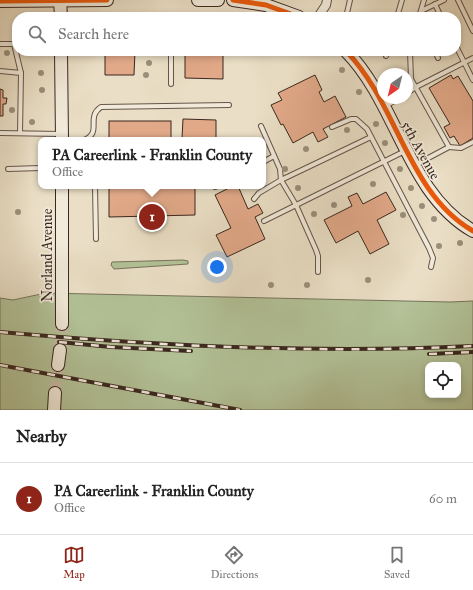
<!DOCTYPE html>
<style>
body{margin:0;font-family:"IM FELL Great Primer",serif;background:#f2f2f2;color:#222}
.controls{position:absolute;right:12px;bottom:12px;display:grid;overflow:hidden;border-radius:8px;box-shadow:0 2px 6px #0003}
.controls button{width:36px;height:36px;display:grid;place-items:center;padding:0;border:0;border-bottom:1px solid #e0e0e0;background:#fff;color:#222;font:20px sans-serif}
.compass{position:absolute;left:377px;top:68px;width:36px;height:36px;border-radius:50%;background:#fff;box-shadow:0 2px 6px #0003;rotate:215deg}
.you{position:absolute;left:217px;top:267px;width:14px;height:14px;margin:-10px;border:3px solid #fff;border-radius:50%;background:#1a73e8;box-shadow:0 0 0 6px #1a73e833}
.badge{display:grid;place-items:center;width:26px;height:26px;border-radius:50%;background:#8f2418;color:#fff;font-size:13px;font-weight:700}
.pin{position:absolute;translate:-50% -50%;border:2px solid #fff;box-shadow:0 1px 4px #0006}
.popup{position:absolute;left:38px;top:137px;width:228px;height:52px;box-sizing:border-box;display:grid;place-content:center;border-radius:8px;background:#fff;filter:drop-shadow(0 1px 3px #0005);font-size:13px;white-space:nowrap;color:#767676}
.popup b{font-size:15px;color:#222}
.popup::after{content:'';position:absolute;left:50%;top:100%;margin-left:-8px;border:8px solid transparent;border-top-color:#fff}
.list{margin:0;padding:0;list-style:none}
h2{display:flex;justify-content:space-between;align-items:center;height:52px;margin:0;padding:0 16px;font-size:17px}
h2 small{font-size:13px;font-weight:400;color:#767676}
.list li{display:grid;grid-template-columns:26px 1fr auto;gap:12px;align-items:center;box-sizing:border-box;height:72px;padding:0 16px;border-top:1px solid #e0e0e0}
.list b{display:block;font-size:15px;white-space:nowrap}
.list p{margin:0;font-size:13px;white-space:nowrap;color:#767676}
.list em{font-size:13px;font-style:normal;color:#767676}
.icon{flex:none;width:22px;height:22px;fill:none;stroke:currentColor;stroke-width:2;stroke-linecap:round;stroke-linejoin:round}
.map{position:relative;flex:none;width:473px;height:410px;overflow:hidden}
.search{position:absolute;background:#fff;box-shadow:0 2px 6px #0003;left:12px;right:12px;top:12px;height:44px;display:flex;align-items:center;gap:10px;box-sizing:border-box;padding:0 14px;border-radius:16px;color:#767676;font-size:15px}
.sheet{height:124px;background:#fff}
nav{display:flex;justify-content:space-around;align-items:center;box-sizing:border-box;height:56px;border-top:1px solid #e0e0e0;background:#fff;font-size:11px;color:#767676}
nav a{display:grid;justify-items:center;gap:2px}
nav .on{color:#8f2418}
.map>svg:first-child{display:block}
</style>
<div class="map">
<svg width="473" height="410" viewBox="0 0 473 410">
<rect width="100%" height="100%" fill="#eadfc6"/>
<filter id="stains"><feTurbulence type="fractalNoise" baseFrequency=".005" numOctaves="4"/><feColorMatrix values="0 0 0 0 .2 0 0 0 0 .09 0 0 0 0 .02 0 0 0 .5 -.17"/></filter>
<radialGradient id="worn" r=".72"><stop offset=".6" stop-color="#630" stop-opacity="0"/><stop offset="1" stop-color="#630" stop-opacity=".3"/></radialGradient>
<!-- green -->
<g fill="#b3c298" stroke="#76745c" fill-rule="evenodd">
<path d="M183,260L188,261V264L114,269L111,265L112,262Z"/>
<path d="M46,293L450,302L473,301V410H0V298L13,300ZM428,365H458V395H428Z"/>
</g>
<!-- building -->
<g fill="#e2a989" stroke="#3a271f">
<path d="M105,51H135L134,75H105Z"/>
<path d="M185,51H223V79L185,78Z"/>
<path d="M315,75L322,90L319,92L324,102L335,96L346,117L323,129L328,137L318,142L313,132L293,143L283,124L281,125L271,105L282,100L278,93Z"/>
<path d="M451,75L453,79L458,76L473,101V138L460,146L454,136L450,138L444,127L450,124L429,88Z"/>
<path d="M0,89L3,90V98H7L6,104H3V116H0Z"/>
<path d="M183,119L216,120V138H182Z"/>
<rect x="109" y="121" width="62" height="19"/>
<path d="M109,186H195V215L109,217Z"/>
<path d="M233,186H238L248,209L258,204L263,213L255,217L265,239L227,257L216,235L231,228L215,195Z"/>
<path d="M386,192L396,210L377,220L389,244L370,254L358,231L336,243L324,220L352,206L348,197L357,193L363,204Z"/>
</g>
<g fill="none" stroke-linecap="round" stroke-linejoin="round">
<!-- secondary-tunnel -->
<g stroke="#c7baa5" stroke-width="12" stroke-dasharray="12 6" stroke-linecap="butt">
<path d="M60,350L62,324"/>
<path d="M55,393L58,365"/>
</g>
<defs>
<g id="lane">
<path d="M350,0L347,13L353,17"/>
<path d="M458,0L473,31"/>
<path d="M435,4L441,17"/>
<path d="M421,11L444,0"/>
<path d="M397,17L402,0"/>
<path d="M419,17L424,0"/>
<path d="M0,44H14L21,73"/>
<path d="M456,46L473,80"/>
<path d="M410,51L411,79L449,147L415,165"/>
<path d="M435,51L438,58"/>
<path d="M386,56L388,51"/>
<path d="M0,71L21,73L20,133"/>
<path d="M171,84V51"/>
<path d="M407,93L416,87L473,58"/>
<path d="M386,106L399,98"/>
<path d="M261,126L280,169L281,180L296,205L316,250L318,256V272"/>
<path d="M332,127L351,119H356L367,129L429,248L433,258L431,267"/>
<path d="M0,133L61,134"/>
<path d="M84,140C103,132 85,118 101,107L229,105"/>
<path d="M449,147L461,148L473,142"/>
<path d="M263,162L274,156"/>
<path d="M8,169L41,168"/>
<path d="M95,186L96,239"/>
<path d="M215,187L218,186"/>
<path d="M254,199L259,193L281,180L371,137"/>
<path d="M264,221L405,151"/>
</g>
<path id="street" d="M318,17L326,5L327,0"/>
<g id="secondary">
<path d="M60,0L61,17"/>
<path d="M198,0H218"/>
<path d="M233,0L266,5L299,17"/>
<path d="M0,1L107,0"/>
<path d="M61,51L62,140"/>
<path d="M346,51C398,104 407,193 473,231"/>
<path d="M62,324V186"/>
<path d="M58,365L60,350"/>
<path d="M54,410L55,393"/>
</g>
</defs>
<!-- lane casing -->
<use href="#lane" stroke="#665549" stroke-width="6"/>
<!-- street casing -->
<use href="#street" stroke="#665549" stroke-width="10"/>
<!-- secondary casing -->
<use href="#secondary" stroke="#3a271f" stroke-width="14"/>
<!-- lane -->
<use href="#lane" stroke="#f1eada" stroke-width="4"/>
<!-- street -->
<use href="#street" stroke="#f1eada" stroke-width="8"/>
<!-- secondary -->
<use href="#secondary" stroke="#f1eada" stroke-width="12"/>
<defs>
<g id="rail">
<path d="M0,332C157,346 316,354 473,346"/>
<path d="M59,342L111,347L191,351"/>
<path d="M429,354L473,352"/>
<path d="M0,365L240,410"/>
</g>
</defs>
<!-- rail casing -->
<use href="#rail" stroke="#3a271f" stroke-width="4"/>
<!-- rail -->
<use href="#rail" stroke="#f1eada" stroke-width="2.5" stroke-dasharray="8" stroke-linecap="butt"/>
<defs>
<g id="cycleway">
<path d="M233,0L266,5L299,17"/>
<path d="M0,1L107,0"/>
<path d="M346,51C398,104 407,193 473,231"/>
</g>
</defs>
<!-- cycleway casing -->
<use href="#cycleway" stroke="#f1eada" stroke-width="8"/>
<!-- cycleway -->
<use href="#cycleway" stroke="#e8590c" stroke-width="5"/>
</g>
<!-- trees -->
<g fill="#9a8f7b">
<circle cx="7" cy="53" r="3"/>
<circle cx="149" cy="63" r="3"/>
<circle cx="342" cy="70" r="3"/>
<circle cx="41" cy="73" r="3"/>
<circle cx="146" cy="75" r="3"/>
<circle cx="42" cy="90" r="3"/>
<circle cx="359" cy="92" r="3"/>
<circle cx="12" cy="110" r="3"/>
<circle cx="32" cy="122" r="3"/>
<circle cx="376" cy="124" r="3"/>
<circle cx="347" cy="130" r="3"/>
<circle cx="385" cy="143" r="3"/>
<circle cx="306" cy="149" r="3"/>
<circle cx="285" cy="169" r="3"/>
<circle cx="400" cy="169" r="3"/>
<circle cx="373" cy="184" r="3"/>
<circle cx="298" cy="188" r="3"/>
<circle cx="411" cy="188" r="3"/>
<circle cx="334" cy="205" r="3"/>
<circle cx="422" cy="206" r="3"/>
<circle cx="18" cy="212" r="3"/>
<circle cx="314" cy="214" r="3"/>
<circle cx="403" cy="215" r="3"/>
<circle cx="434" cy="219" r="3"/>
<circle cx="460" cy="243" r="3"/>
<circle cx="439" cy="246" r="3"/>
<circle cx="368" cy="280" r="3"/>
<circle cx="271" cy="285" r="3"/>
<circle cx="307" cy="285" r="3"/>
</g>
<g text-anchor="middle" stroke-width="3.5" stroke-linejoin="round" paint-order="stroke">
<!-- street labels -->
<g font-size="14" fill="#3a271f" stroke="#f1eada">
<text transform="translate(421 150) rotate(61)" y="5">5th Avenue</text>
<text transform="translate(47 255) rotate(-90)" y="5">Norland Avenue</text>
</g>
</g>
<rect width="100%" height="100%" filter="url(#stains)"/>
<rect width="100%" height="100%" fill="url(#worn)"/>
</svg>
<div class="controls">
<button><svg class="icon" aria-label="locate" viewBox="0 0 24 24"><circle cx="12" cy="12" r="6"/><path d="M12 2v4M12 18v4M2 12h4M18 12h4"/></svg></button>
</div>
<svg class="compass" viewBox="-18 -18 36 36"><path d="M0-13l5 13h-10z" fill="#e53935"/><path d="M0 13l5-13h-10z" fill="#767676"/></svg>
<div class="you"></div>
<div class="pin badge" style="left:152px;top:217px">1</div>
<div class="popup"><b>PA Careerlink - Franklin County</b>Office</div>
<div class="search"><svg class="icon" aria-label="search" viewBox="0 0 24 24"><circle cx="10" cy="10" r="6"/><path d="M15 15l6 6"/></svg>Search here</div>
</div>
<section class="sheet">
<h2>Nearby<small></small></h2>
<ul class="list">
<li><span class="badge">1</span><div><b>PA Careerlink - Franklin County</b><p>Office</p></div><em>60 m</em></li>
</ul>
</section>
<nav>
<a class="on"><svg class="icon" aria-label="map" viewBox="0 0 24 24"><path d="M3 6l6-2 6 2 6-2v14l-6 2-6-2-6 2zM9 4v14M15 6v14"/></svg>Map</a>
<a><svg class="icon" aria-label="directions" viewBox="0 0 24 24"><path d="M12 3l9 9-9 9-9-9zM9 14v-3h6M13 9l2 2-2 2"/></svg>Directions</a>
<a><svg class="icon" aria-label="saved" viewBox="0 0 24 24"><path d="M7 4h10v16l-5-4-5 4z"/></svg>Saved</a>
</nav>
